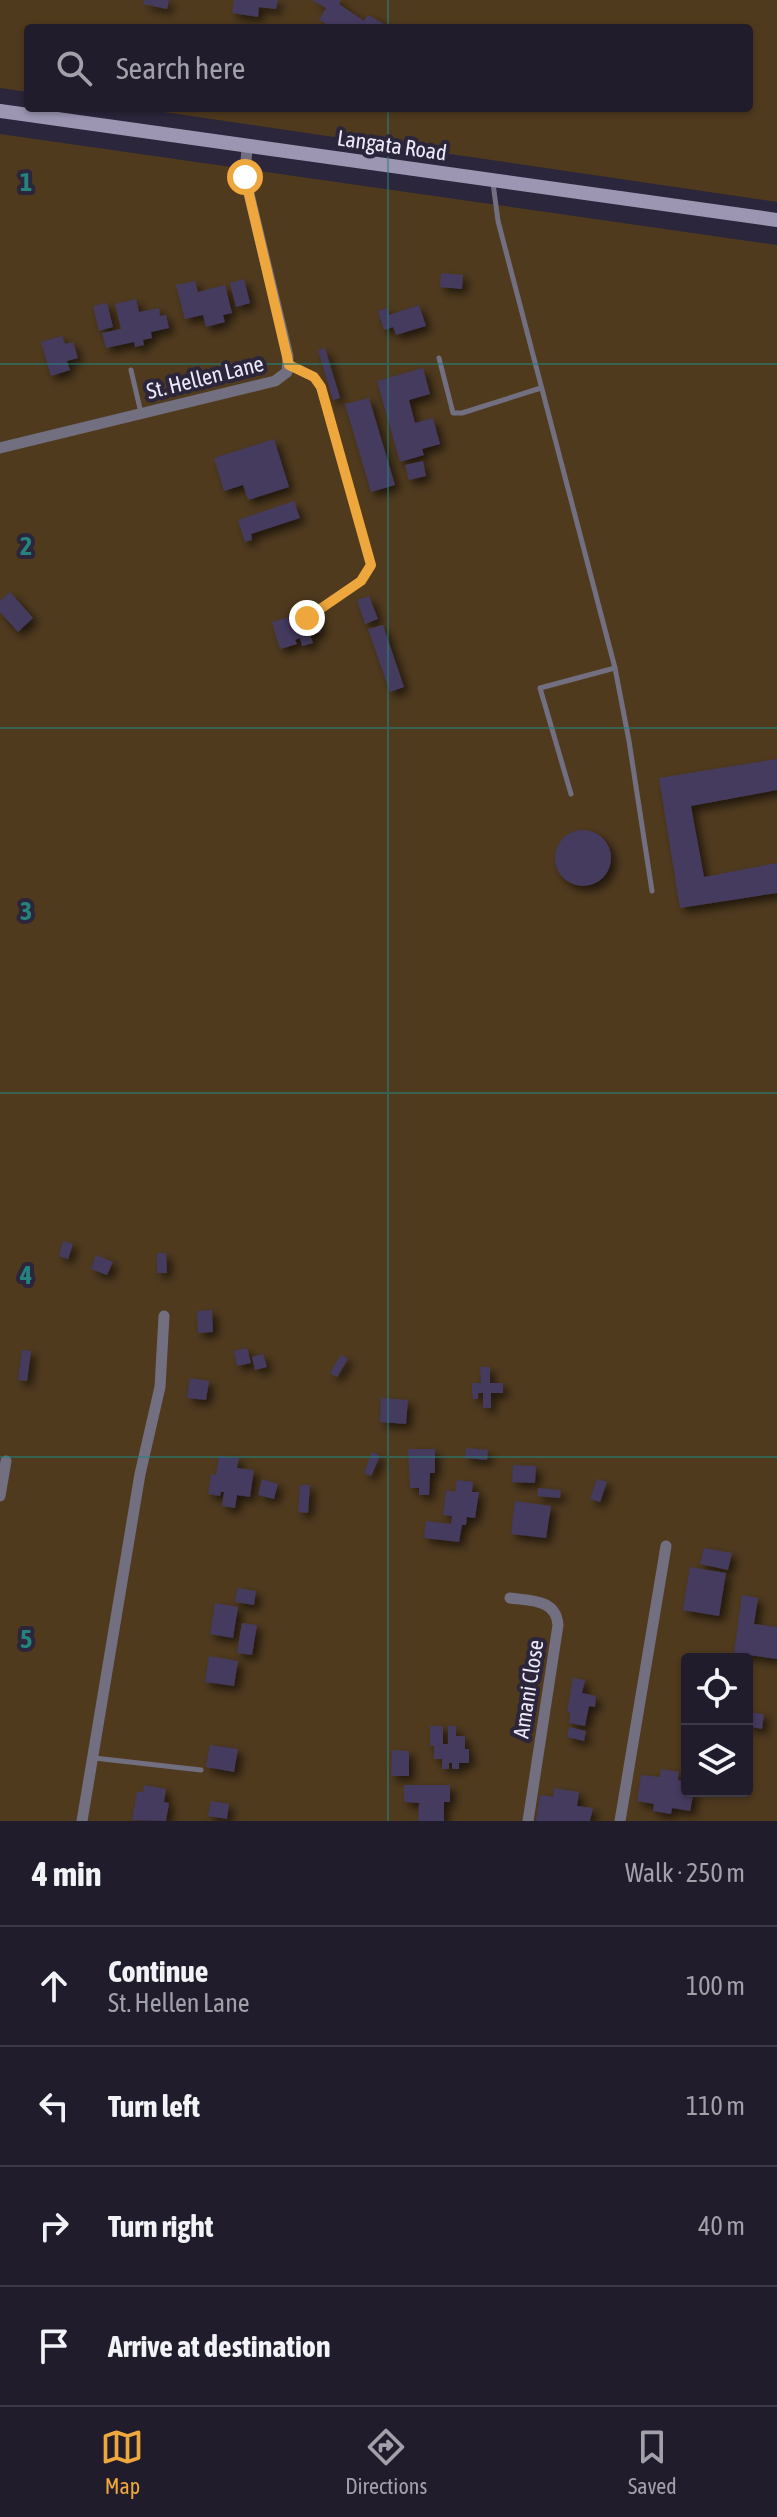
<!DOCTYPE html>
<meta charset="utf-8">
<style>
body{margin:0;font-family:"Asap Condensed",sans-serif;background:#282534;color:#f1f3f6}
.controls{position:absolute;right:24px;bottom:24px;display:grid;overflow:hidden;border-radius:8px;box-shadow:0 2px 6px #0004}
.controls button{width:72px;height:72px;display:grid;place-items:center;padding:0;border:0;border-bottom:2px solid #3d3a48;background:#201c2c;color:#f1f3f6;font:40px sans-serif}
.stop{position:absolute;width:24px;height:24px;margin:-18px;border:6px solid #eea73c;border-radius:50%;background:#fff}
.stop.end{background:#eea73c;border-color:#fff;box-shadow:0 2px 8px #0008}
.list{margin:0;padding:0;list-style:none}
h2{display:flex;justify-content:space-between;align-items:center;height:104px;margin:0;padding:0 32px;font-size:34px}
h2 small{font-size:26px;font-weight:400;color:#a2a1a9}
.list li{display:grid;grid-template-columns:52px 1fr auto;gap:24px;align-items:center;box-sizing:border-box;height:120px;padding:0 32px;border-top:2px solid #3d3a48}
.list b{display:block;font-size:30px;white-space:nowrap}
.list p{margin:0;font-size:26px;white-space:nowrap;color:#a2a1a9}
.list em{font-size:26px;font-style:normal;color:#a2a1a9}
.icon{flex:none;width:44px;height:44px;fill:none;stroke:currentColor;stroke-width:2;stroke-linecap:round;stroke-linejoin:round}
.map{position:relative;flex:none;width:777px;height:1821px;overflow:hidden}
.search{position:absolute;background:#201c2c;box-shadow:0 2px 6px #0004;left:24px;right:24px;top:24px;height:88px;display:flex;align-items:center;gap:20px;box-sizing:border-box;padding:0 28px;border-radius:8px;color:#a2a1a9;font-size:30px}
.sheet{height:584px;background:#201c2c}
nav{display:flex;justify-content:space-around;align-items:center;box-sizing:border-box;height:112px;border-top:2px solid #3d3a48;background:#201c2c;font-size:22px;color:#a2a1a9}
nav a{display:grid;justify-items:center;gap:4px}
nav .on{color:#eea73c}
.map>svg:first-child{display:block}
</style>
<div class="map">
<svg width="777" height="1821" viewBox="0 0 777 1821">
<defs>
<filter id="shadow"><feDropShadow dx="5" dy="5" stdDeviation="4" flood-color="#0009"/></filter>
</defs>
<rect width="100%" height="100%" fill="#2b263b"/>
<!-- green -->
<g fill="#4f3a1e" fill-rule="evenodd">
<path d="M0,0H777V202L136,108H749V28H28V92L0,88Z"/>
<path d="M0,134L777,245V1821H0ZM687,1659H747V1791H687Z"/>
</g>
<!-- building -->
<g fill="#443b5f" filter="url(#shadow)">
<path d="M144,0H169L167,9L143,4Z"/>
<path d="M234,0H278L276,9L259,7L258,17L232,13Z"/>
<path d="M312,0H341L339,4L364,21L367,16H370L391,28H322L325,23L319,20L326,8Z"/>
<path d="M441,273L463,275L462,289L440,287Z"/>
<path d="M244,279L250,303L236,307L230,283Z"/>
<path d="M195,281L198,292L225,285L232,313L223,315L225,322L206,327L203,315L185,319L176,285Z"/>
<path d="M136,299L139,312L159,308L160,316L166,315L169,328L151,332L152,338L143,340L144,345L135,347L134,342L106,348L102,333L121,329L115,304Z"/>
<path d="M107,303L113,327L99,331L93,306Z"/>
<path d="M419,305L426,326L396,335L393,327L384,330L378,311L388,308L389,315Z"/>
<path d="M62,336L65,344L73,342L78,358L67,361L70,370L51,376L41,342Z"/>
<path d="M325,348L340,398L333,400L318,350Z"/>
<path d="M423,368L430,394L409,400L415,423L433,418L440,444L422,449L424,455L400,462L377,381Z"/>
<path d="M369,398L395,485L371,492L345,404Z"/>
<path d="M274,439L289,487L248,500L243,485L224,491L214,458Z"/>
<path d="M423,461L426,476L409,480L405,465Z"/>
<path d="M294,501L300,518L251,534L252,540L245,542L238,520Z"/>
<path d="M10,592L33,618L18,632L0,612V601Z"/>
<path d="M369,596L378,619L365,624L357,600Z"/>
<path d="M314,609L321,632L310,635L313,643L302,646L300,638L295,640L297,644L280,649L272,622Z"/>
<path d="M383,625L404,687L390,692L368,629Z"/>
<path d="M777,759V790L691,806L704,877L777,863V893L680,908L659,778Z"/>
<circle cx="583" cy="858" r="28"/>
<path d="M63,1241L73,1244L68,1259L59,1256Z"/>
<path d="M157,1253H166L167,1273H157Z"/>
<path d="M96,1255L113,1262L107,1275L91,1269Z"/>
<path d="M212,1310L213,1332L198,1333L197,1311Z"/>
<path d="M247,1348L251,1363L237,1366L234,1351Z"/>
<path d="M22,1350L31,1351L27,1381L18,1380Z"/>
<path d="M263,1354L267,1367L255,1370L252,1357Z"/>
<path d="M341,1355L348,1359L337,1377L330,1373Z"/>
<path d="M480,1367H490V1383H503V1393H491V1408H483V1393H478V1399H473L472,1392V1383H481Z"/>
<path d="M190,1378L209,1381L206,1400L187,1398Z"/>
<path d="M381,1398L408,1400L406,1424L380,1422Z"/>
<path d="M466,1448L488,1450L487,1460L465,1458Z"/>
<path d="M408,1449H435V1473H430L429,1495H419V1488H410Z"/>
<path d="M372,1452L380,1456L371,1476L364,1473Z"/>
<path d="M219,1456L239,1458L237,1468L254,1470L250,1497L237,1495L235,1508L222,1506L224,1492H221L220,1496L208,1494L211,1474L216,1475Z"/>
<path d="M513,1465L536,1466L535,1483L512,1482Z"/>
<path d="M262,1479L278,1484L274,1499L258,1495Z"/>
<path d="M597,1479L607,1482L600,1502L590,1499Z"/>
<path d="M457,1480L473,1482L472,1492H479L475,1518L467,1517L466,1525H462L459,1542L424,1538L426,1521L451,1524L452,1516L443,1515L446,1490L455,1492Z"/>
<path d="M300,1485H310L308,1513L298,1512Z"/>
<path d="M538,1488L561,1490L560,1498L537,1496Z"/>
<path d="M515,1501L551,1506L546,1538L511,1534Z"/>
<path d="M704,1548L732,1553L728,1570L700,1564Z"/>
<path d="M690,1567L726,1573L719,1616L683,1610Z"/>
<path d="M237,1588L256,1591L254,1605L235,1602Z"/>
<path d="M742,1595L758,1598L754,1624L777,1627V1659L734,1653Z"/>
<path d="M215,1603L238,1607L233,1638L210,1634Z"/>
<path d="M242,1623L257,1625L252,1655L237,1653Z"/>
<path d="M209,1656L238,1661L234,1686L205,1682Z"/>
<path d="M573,1678L585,1680L582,1693L596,1696L595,1707L589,1706L585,1726L569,1723L570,1713L567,1712Z"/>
<path d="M747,1712L764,1714L762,1729L747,1726Z"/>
<path d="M430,1726H443V1744H448V1726H456V1736H465V1749H469V1763H459V1769H452V1763H449V1769H442V1759H434V1746H430Z"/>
<path d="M569,1727L586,1731L584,1741L567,1737Z"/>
<path d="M210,1745L238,1749L234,1772L206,1767Z"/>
<path d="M392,1750L409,1751V1776H391Z"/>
<path d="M661,1769L679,1772L678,1780L686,1782L687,1791H694L690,1811L672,1808L671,1814L653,1811L654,1804L637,1801L641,1775L660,1777Z"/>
<path d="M144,1785L166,1789L164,1802L169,1803L166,1821L132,1820L137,1792H143Z"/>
<path d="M404,1785H450V1802H444V1821H418L419,1803L404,1802Z"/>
<path d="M554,1788L579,1792L577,1806L593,1808L590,1821H536L540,1795L553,1797Z"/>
<path d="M211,1801L229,1804L227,1819L208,1816Z"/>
</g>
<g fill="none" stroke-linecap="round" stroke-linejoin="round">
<!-- lane -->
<g stroke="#726f81" stroke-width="5">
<path d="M493,183L498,221L615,668L629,741L652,891"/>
<path d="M439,358L453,413H462L541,388"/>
<path d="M290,366L314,377L321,387L371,565L361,581L307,618"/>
<path d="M131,370L141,413"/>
<path d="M571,794L540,688L615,668"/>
<path d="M94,1758L201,1770"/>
</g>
<!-- street -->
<g stroke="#726f81" stroke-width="11">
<path d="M0,448L275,381L287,372L288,356L245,177L247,147"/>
<path d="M0,1496L6,1461"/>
<path d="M510,1598C531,1601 556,1599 558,1625L528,1821"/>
<path d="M82,1821L140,1474L160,1387L164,1316"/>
<path d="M620,1821L666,1546"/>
</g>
<!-- secondary -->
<path stroke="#9c96b3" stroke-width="14" d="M0,111L777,220"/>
</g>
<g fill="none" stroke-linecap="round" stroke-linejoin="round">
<!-- route -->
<path stroke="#eea73c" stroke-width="10" d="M245,177L289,365L314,377L321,387L371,565L361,581L307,618"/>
</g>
<!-- grid -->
<path fill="none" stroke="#25827c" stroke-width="2" stroke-opacity="0.55" d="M388,0V28M388,108V1821M0,364H777M0,728H777M0,1093H777M0,1457H777"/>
<g text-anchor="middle" stroke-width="8" stroke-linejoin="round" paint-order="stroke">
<!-- street labels -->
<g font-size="22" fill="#edeaf9" stroke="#2b263b">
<text transform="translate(392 145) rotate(8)" y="8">Langata Road</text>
<text transform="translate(205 377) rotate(-14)" y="8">St. Hellen Lane</text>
<text transform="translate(528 1689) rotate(-81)" y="8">Amani Close</text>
</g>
</g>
<g font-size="26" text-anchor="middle" font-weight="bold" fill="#25827c" stroke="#2b263b" stroke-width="8" stroke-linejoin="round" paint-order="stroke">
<text x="26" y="191">1</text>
<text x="26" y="555">2</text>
<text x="26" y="920">3</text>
<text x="26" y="1284">4</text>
<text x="26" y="1648">5</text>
</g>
</svg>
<div class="controls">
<button><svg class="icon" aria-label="locate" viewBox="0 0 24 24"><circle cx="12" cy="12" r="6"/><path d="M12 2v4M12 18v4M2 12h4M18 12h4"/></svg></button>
<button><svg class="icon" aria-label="layers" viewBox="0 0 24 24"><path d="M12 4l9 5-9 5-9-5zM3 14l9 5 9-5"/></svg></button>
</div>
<div class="stop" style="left:245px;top:177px"></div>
<div class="stop end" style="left:307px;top:618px"></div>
<div class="search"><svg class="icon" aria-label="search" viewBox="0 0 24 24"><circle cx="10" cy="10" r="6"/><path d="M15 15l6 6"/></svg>Search here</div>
</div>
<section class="sheet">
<h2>4 min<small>Walk · 250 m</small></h2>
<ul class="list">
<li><svg class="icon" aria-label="ahead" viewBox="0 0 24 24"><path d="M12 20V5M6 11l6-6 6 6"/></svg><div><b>Continue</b><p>St. Hellen Lane</p></div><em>100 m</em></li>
<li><svg class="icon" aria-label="left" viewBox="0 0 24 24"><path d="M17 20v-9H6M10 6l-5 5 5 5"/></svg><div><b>Turn left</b></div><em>110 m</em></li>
<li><svg class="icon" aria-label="right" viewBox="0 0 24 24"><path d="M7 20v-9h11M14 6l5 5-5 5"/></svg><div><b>Turn right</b></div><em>40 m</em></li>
<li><svg class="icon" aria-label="arrive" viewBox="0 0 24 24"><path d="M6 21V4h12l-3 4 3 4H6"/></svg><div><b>Arrive at destination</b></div></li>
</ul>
</section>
<nav>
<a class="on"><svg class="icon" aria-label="map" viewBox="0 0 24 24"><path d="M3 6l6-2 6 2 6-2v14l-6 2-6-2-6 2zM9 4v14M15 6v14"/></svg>Map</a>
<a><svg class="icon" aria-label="directions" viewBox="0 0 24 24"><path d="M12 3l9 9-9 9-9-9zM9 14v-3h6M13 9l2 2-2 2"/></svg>Directions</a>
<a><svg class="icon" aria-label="saved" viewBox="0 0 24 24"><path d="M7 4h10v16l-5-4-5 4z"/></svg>Saved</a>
</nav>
